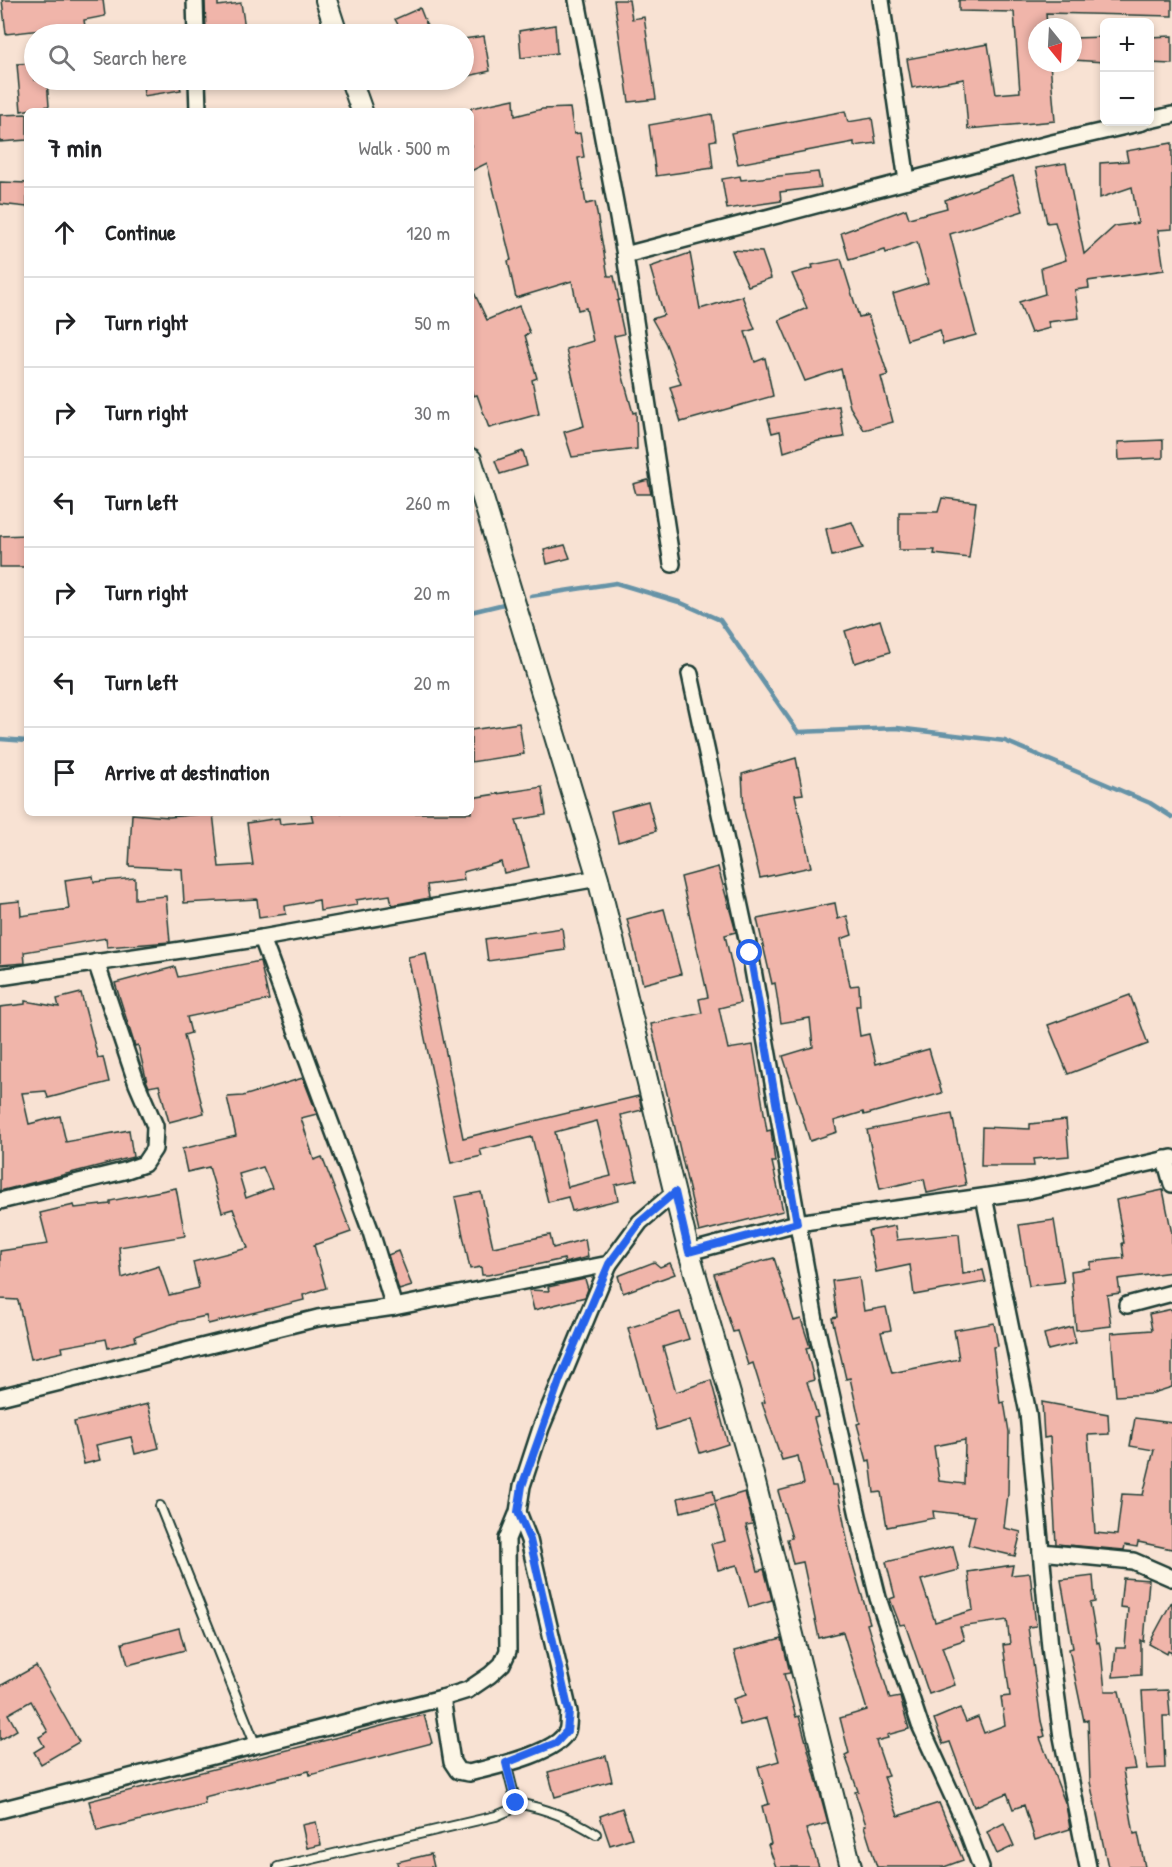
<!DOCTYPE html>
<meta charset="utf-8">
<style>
body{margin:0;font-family:"Patrick Hand",sans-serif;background:#f2f2f2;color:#202124}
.controls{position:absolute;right:18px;top:18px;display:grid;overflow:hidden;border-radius:9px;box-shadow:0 3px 9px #0003}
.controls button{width:54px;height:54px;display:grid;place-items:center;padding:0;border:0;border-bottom:2px solid #e0e0e0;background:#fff;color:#202124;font:30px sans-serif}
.compass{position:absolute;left:1028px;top:18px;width:54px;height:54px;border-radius:50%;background:#fff;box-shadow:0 3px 9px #0003;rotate:162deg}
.stop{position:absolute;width:18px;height:18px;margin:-14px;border:4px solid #2563eb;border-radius:50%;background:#fff}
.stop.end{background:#2563eb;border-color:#fff;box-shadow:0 2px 6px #0008}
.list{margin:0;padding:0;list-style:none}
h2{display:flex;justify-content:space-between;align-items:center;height:78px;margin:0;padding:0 24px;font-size:26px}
h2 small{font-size:20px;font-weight:400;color:#757577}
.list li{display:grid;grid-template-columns:39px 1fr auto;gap:18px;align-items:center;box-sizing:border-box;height:90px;padding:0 24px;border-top:2px solid #e0e0e0}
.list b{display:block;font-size:22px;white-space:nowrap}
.list em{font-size:20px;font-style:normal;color:#757577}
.icon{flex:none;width:33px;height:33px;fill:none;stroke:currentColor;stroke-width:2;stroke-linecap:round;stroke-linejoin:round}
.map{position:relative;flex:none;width:1172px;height:1867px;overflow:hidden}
.search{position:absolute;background:#fff;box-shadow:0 3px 9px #0003;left:24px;top:24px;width:450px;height:66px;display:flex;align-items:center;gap:15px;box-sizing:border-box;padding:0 21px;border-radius:33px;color:#757577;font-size:22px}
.panel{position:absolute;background:#fff;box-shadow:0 3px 9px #0003;left:24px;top:108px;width:450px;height:708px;border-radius:9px}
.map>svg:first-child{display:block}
</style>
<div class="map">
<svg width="1172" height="1867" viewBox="0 0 1172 1867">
<rect width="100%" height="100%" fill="#f8e2d3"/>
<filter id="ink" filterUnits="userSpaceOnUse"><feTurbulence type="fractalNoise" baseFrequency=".0167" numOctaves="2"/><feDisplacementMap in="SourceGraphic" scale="12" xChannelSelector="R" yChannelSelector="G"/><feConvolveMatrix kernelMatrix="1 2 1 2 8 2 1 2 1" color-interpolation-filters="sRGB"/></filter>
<g filter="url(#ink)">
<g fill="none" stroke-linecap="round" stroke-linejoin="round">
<!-- stream -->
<g stroke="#6693a7" stroke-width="4.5">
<path d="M531,596L616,583L679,602L720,620L798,732L897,728L1005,741L1150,803L1172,817"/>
<path d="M471,612L504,604"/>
<path d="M0,739L27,741"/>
</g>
</g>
<!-- building -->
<g fill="#f0b5aa" stroke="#1f3d34" stroke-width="1.5" fill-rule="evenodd">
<path d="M2,0H103L105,16L84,20L86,33L51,34L50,29L6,34Z"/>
<path d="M205,0H218V6L241,3L246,34H206Z"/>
<path d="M614,0H629L632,19L644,17L656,99L629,102Z"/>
<path d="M959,0H1172V16L1046,13L1047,27H1037V63H1050L1055,121L968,129L964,79L912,88L907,59L988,44L996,94L1020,92L1014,12L959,11Z"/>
<path d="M420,8L429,31L420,34H403L395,19Z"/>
<path d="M555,25L557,53L521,58L519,31Z"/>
<path d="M484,36L490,71L464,77V39Z"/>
<path d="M1172,36V64L1149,63V37Z"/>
<path d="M1104,37V62L1073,60V38Z"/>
<path d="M34,63V80H47L49,106L21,111L17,64Z"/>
<path d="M143,80H178L181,90L144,96Z"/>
<path d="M514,99L515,116L542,109L570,108L574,134L580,133L584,157L578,158L586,204L595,202L608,276H614L619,300L617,301L624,334L614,336L623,377L633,413L636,412L637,449L572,457L564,432L584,426L566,349L593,341L586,308L578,310L572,281L516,298L508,261L511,260L487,163L471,171V108Z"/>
<path d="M845,111L848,122L872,118L876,143L854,146V142L738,164L731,133Z"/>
<path d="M27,114V140L0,142V115Z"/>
<path d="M712,114L716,140L710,141L713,168L656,176L649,125Z"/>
<path d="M1172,143V229L1158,230L1164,270L1088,281L1089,288L1075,290L1079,318L1048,322L1050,328L1031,333L1019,302L1045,294L1041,268L1066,260L1055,222L1047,223L1036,168L1066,163L1084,254L1115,226L1138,223L1132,187L1100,198V163L1128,161L1126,151Z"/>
<path d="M818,172L821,187L780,192L781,201L727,209L722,179L740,176L741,180Z"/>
<path d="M1013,176L1023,211L950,234L976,335L943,344L940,330L907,340L893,294L928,283L917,242L886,253L885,250L849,260L841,233L906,209L909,218L947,208L945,200Z"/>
<path d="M0,182L27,183V207L0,204Z"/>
<path d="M732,250L762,252L771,278L748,286Z"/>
<path d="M690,253L700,309L742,296L755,329L745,332L755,362L765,358L773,396L681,422L670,387L681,384L666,344L652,319L664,315L650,267Z"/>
<path d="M841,259L859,317L868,315L888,375L881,377L893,422L864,430L850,407L841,369L805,381L779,320L807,308L792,274L813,268L812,265Z"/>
<path d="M471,286L487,320L519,306L530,333L525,335L537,378L532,380L539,414L489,428L477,395L473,396L471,388Z"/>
<path d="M839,406L844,437L818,441L784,452L780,431L772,433L768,419Z"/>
<path d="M1163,440V458L1119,460L1118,442Z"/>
<path d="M523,451L527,466L500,474L495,461Z"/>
<path d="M648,480L651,494H636L633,484Z"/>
<path d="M942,498L976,502L969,558L934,554L935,550H899V512H938Z"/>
<path d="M852,522L863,548L832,556L826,529Z"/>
<path d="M27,535V567H0V536Z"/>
<path d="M565,545L570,558L547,564L544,550Z"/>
<path d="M880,620L890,652L855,663L845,631Z"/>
<path d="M519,723L524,754L471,762V730Z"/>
<path d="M796,758L803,794L795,795L811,867L760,878L744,811L742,774Z"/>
<path d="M542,787L546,815L516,820L529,867L504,873L501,862L463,872L464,880L427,885L429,898L392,905L390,895L356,900L357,905L320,911L319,900L285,906L286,914L259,918L257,899L184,903L182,869L129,866L132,814L169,817L213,813L219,867L253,865L247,823L279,818L280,824L313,821L311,813H471V798Z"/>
<path d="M648,801L656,831L618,842L611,811Z"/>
<path d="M718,867L736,932L725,935L740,1003L719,1008L728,1049L753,1045L767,1131L771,1130L775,1162H772L783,1211L699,1232L651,1024L702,1013L699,999L708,997L681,877Z"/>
<path d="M93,876L94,882L135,878V899L166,896L170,942L107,947L106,938L24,952L25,963L0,965V903L20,901L21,916L69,909L65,880Z"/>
<path d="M835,903L838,919L847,916L852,935L841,939L850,986L859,985L860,1006H856L860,1036L869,1034L876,1064L929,1049L942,1093L864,1115L863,1112L834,1121L837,1132L810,1141L783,1056L813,1047L810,1018L781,1023L775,983L772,984L757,919Z"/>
<path d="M664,909L681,974L643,984L627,919Z"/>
<path d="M562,928L565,950L488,961L485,939Z"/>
<path d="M426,953L463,1138L639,1096L642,1110L621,1115L637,1180L615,1185L618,1200L572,1211L568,1197L548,1202L532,1137L480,1150L482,1156L451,1163L408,957ZM597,1121L611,1176L568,1187L555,1132Z"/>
<path d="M260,961L269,1000L187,1017L191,1033L184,1035L204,1113L169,1122L159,1085L149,1087L147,1082L138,1045L135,1046L115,983L175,967L178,977Z"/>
<path d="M81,993L98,1058L103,1057L109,1082L48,1098L46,1091L22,1093L29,1124L60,1116L66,1142L129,1130L133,1157L0,1191V1007L25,1004V1001L59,1007L57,999Z"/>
<path d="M1130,995L1148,1044L1068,1074L1048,1025Z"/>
<path d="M303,1078L317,1114L301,1118L314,1160L322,1157L351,1232L314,1245L326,1288L303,1295L304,1300L208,1324L206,1316L178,1322L135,1336L136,1341L108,1348L106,1339L62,1347L63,1352L31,1359L18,1300L0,1299V1251L48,1244L40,1213L74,1205L75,1208L110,1204V1201L176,1188L185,1236L119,1247L122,1278L159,1266L169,1295L199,1288L193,1262L248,1248L233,1209L222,1212L209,1167L187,1172L182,1149L236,1136L227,1097L243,1096ZM263,1167L272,1188L246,1198L239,1174Z"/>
<path d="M952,1114L966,1185L927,1193L924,1179L880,1189L867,1130Z"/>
<path d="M1066,1120L1069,1156L1033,1159L1034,1166H981L982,1127L1030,1129V1124Z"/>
<path d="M1163,1190L1172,1234V1272L1118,1279L1120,1293L1107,1295L1111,1326L1076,1330L1071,1271L1090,1268V1262L1124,1258L1122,1243H1124L1116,1200Z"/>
<path d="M481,1192L493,1247L550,1235L553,1248L585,1239L588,1257L565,1263L564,1259L488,1275H482L481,1267L470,1269L455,1197Z"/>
<path d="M1054,1220L1064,1282L1029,1286L1019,1225Z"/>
<path d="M895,1226L897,1240L959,1234L963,1274L983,1270L986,1282L914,1295L910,1265L876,1272L868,1231Z"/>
<path d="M398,1251L412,1286L399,1290L388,1255Z"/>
<path d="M774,1258L794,1321L801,1319L810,1347L806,1348L814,1380L807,1382L818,1417L814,1418L832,1485H837L850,1555L870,1623L867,1624L890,1699L900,1697L909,1729L887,1735L888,1738L876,1741L888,1776L884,1777L898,1816L939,1803L963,1860L944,1867H877L864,1826L866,1825L855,1792L858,1791L845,1755L849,1753L840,1718L867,1710L843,1632L819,1638L803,1562L793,1564L787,1539L792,1538L778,1491L804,1484L798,1456L782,1460L762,1403L765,1402L753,1363L748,1365L737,1331L733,1332L714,1274Z"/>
<path d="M654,1262L660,1267L670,1263L675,1274L623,1293L618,1276Z"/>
<path d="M859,1277L864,1311L886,1307L891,1330L881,1332L892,1373L959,1359L954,1330L994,1323L998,1346L993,1347L1000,1403L1004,1402L1009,1432L1008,1494L1004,1528L1021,1532L1015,1556L968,1545L975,1516L933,1511L934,1518L887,1527L881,1492L874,1493L870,1460L867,1461L857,1424L860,1423L850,1378L846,1379L832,1318L837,1317L832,1281ZM965,1440L964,1484L939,1481L934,1446Z"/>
<path d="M585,1279L588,1289L585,1297L534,1310L529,1290L549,1291L548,1287Z"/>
<path d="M1172,1309V1387L1150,1394L1116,1396L1111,1333L1152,1330L1149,1314Z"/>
<path d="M680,1312L689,1339L663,1347L676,1392L711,1380L728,1444L700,1453L690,1420L657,1430L628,1328Z"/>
<path d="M1072,1327L1076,1343L1048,1350L1044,1334Z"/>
<path d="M1042,1402L1108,1414L1109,1434L1088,1435L1095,1533L1117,1535L1122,1494L1143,1495L1154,1450L1130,1446L1135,1418L1172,1423V1549L1138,1542L1137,1547L1125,1545L1124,1550L1056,1544L1050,1437L1044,1438Z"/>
<path d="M148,1404L159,1448L135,1454L131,1437L96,1445L100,1460L84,1464L74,1422Z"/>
<path d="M713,1490L715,1501L745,1492L753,1524L746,1525L758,1571L764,1569L772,1600L749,1607L737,1565L718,1570L711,1544L725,1541L715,1504L681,1512L678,1498Z"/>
<path d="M953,1546L959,1570L921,1580L935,1622L973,1610L968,1572L1013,1565L1011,1575L1030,1573L1036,1626L1028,1627L1041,1721L1045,1736L1040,1738L1066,1805L1070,1829L1035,1840L1024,1805L1013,1809L1007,1793L974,1807L950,1742L943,1744L934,1719L960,1708L966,1722L978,1717L984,1733L1005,1725L1001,1697L1010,1696L1003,1645L1010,1644L1007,1620L960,1627L964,1640L942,1647L955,1685L929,1694L905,1624L900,1625L890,1599L895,1597L886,1562Z"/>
<path d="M1093,1576L1095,1602L1090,1603L1097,1643L1099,1642L1101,1651L1105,1691H1119L1136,1769L1123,1770L1134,1834L1138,1833L1145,1867H1108L1090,1782L1088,1720L1084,1721L1069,1649L1073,1648L1061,1580Z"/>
<path d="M1123,1578L1149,1580L1144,1642L1141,1640V1675L1113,1677L1116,1648H1125L1128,1608L1120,1607Z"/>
<path d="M1172,1601V1653L1168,1651L1167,1654L1149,1644Z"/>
<path d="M179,1628L185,1650L128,1665L122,1643Z"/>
<path d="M782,1639L790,1673L784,1674L796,1717L799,1716L828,1823L806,1829L819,1867H776L768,1845L771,1844L762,1806L769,1804L758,1767L779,1761L767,1718L740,1725L733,1699L746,1695L734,1651Z"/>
<path d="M36,1666L79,1742L41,1764L34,1752L44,1746L39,1737L48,1732L31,1701L8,1714L17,1730L0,1740V1686Z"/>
<path d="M1168,1690L1170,1716H1163L1165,1768L1147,1769L1142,1691Z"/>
<path d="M424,1715L432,1743L310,1775L309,1771L204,1797L205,1804L97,1831L89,1801Z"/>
<path d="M606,1756L612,1781L555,1797L548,1772Z"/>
<path d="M622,1808L632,1838L610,1845L600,1816Z"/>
<path d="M316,1822L321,1845L307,1848L302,1825Z"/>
<path d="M1004,1823L1014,1846L997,1854L987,1832Z"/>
<path d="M431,1854L434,1867H398L397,1862Z"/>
</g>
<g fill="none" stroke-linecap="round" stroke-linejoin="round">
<defs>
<g id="service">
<path d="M160,1506L256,1746"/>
<path d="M516,1803C545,1808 571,1818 596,1834"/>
<path d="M278,1867L496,1816L510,1810L516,1803L506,1763"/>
</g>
<g id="minor">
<path d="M195,0L196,34"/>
<path d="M577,0L625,255L672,564"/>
<path d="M881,0L907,181"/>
<path d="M197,80L198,111"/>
<path d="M1150,120L1172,115"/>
<path d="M625,255L1052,143L1143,122"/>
<path d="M690,674L750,953L816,1326L861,1529L878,1598L920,1725L963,1819L981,1867"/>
<path d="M262,938L371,1232L394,1307"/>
<path d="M0,977L262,938L598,878"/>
<path d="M1165,1159L1172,1184"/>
<path d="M984,1197L1028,1413L1050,1647L1062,1737L1088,1867"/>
<path d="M0,1201L124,1171L144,1164L154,1149L155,1126L137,1084L96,962"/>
<path d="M689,1252L797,1223L1025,1191L1172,1158"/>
<path d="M1127,1305L1172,1293"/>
<path d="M0,1397L318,1318L394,1307L609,1264L640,1222L675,1192"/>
<path d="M1041,1552L1133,1561L1172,1578"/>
<path d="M442,1698L452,1762L458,1771L469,1773C492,1767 557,1754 567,1731C569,1726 568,1717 569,1712L529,1540L518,1512L522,1486L541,1428L609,1264"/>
<path d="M0,1810L442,1698L468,1690L490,1675L502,1664L508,1651L507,1539L518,1512"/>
</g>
<g id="tertiary">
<path d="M326,0L337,34"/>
<path d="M351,80L362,111"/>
<path d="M471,459L598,878L689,1252L751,1467L851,1867"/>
</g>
</defs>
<!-- service casing -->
<use href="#service" stroke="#1f3d34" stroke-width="12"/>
<!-- minor casing -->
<use href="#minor" stroke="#1f3d34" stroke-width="20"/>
<!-- tertiary casing -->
<use href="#tertiary" stroke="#1f3d34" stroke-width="24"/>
<!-- service -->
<use href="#service" stroke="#fcf5e5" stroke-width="8"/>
<!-- minor -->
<use href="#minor" stroke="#fcf5e5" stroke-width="15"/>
<!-- tertiary -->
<use href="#tertiary" stroke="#fcf5e5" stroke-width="20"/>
</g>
</g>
<g fill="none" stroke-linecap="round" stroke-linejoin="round" filter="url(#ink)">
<!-- route -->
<path stroke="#2563eb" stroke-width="8" d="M516,1803L506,1763L556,1743L567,1731L569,1712L530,1540L518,1512L522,1486L560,1379L609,1264L640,1222L675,1192L689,1252L797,1223L750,953"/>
</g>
</svg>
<div class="controls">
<button>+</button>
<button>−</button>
</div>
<svg class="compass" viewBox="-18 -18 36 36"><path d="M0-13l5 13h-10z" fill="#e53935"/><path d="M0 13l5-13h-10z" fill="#757577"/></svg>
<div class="stop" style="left:750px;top:953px"></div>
<div class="stop end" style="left:516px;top:1803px"></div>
<div class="search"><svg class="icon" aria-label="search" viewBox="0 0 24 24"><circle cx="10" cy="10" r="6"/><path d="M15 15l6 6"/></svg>Search here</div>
<section class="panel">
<h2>7 min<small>Walk · 500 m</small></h2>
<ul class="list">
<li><svg class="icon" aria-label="ahead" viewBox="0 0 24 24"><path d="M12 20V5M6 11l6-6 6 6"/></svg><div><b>Continue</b></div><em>120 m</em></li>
<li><svg class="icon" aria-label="right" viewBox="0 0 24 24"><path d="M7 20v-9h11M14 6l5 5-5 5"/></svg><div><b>Turn right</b></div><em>50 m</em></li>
<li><svg class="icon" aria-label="right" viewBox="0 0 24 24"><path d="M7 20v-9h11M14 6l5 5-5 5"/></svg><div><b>Turn right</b></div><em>30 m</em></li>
<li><svg class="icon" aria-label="left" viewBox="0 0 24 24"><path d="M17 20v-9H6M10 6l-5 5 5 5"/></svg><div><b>Turn left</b></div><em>260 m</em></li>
<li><svg class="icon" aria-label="right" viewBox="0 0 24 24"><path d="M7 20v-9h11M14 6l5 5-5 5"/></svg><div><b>Turn right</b></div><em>20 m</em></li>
<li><svg class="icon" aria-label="left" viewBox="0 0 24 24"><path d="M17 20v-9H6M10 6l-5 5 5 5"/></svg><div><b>Turn left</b></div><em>20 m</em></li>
<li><svg class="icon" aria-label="arrive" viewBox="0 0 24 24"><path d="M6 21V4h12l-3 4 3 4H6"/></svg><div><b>Arrive at destination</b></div></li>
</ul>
</section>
</div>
